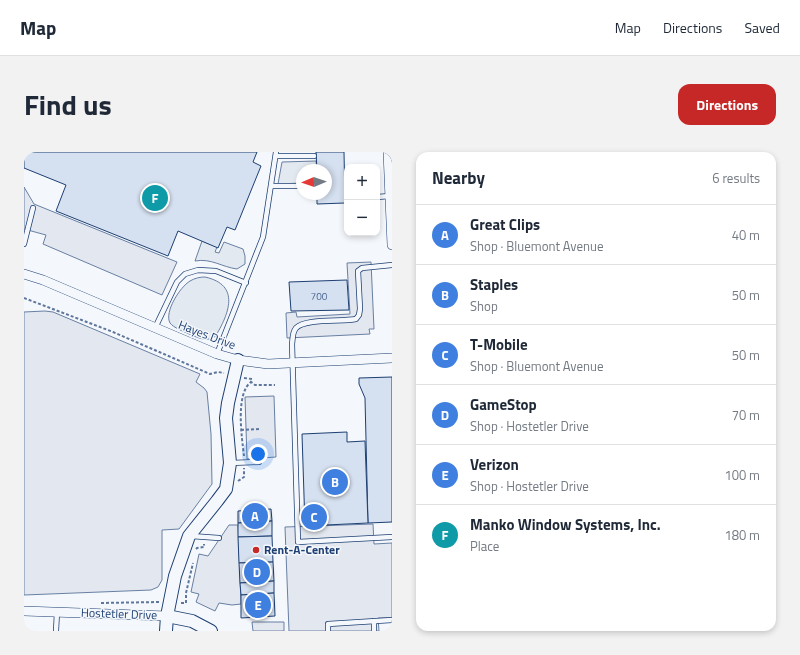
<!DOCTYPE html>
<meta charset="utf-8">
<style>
body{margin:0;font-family:"Titillium Web",sans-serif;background:#f2f2f3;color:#1f2937}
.controls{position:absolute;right:12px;top:12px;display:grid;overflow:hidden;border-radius:8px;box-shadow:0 2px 6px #0003}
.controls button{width:36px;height:36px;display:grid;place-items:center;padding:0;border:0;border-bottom:1px solid #e0e1e3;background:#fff;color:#1f2937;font:20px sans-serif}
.compass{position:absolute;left:272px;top:12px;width:36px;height:36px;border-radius:50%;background:#fff;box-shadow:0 2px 6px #0003;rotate:268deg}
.you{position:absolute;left:234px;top:302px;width:14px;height:14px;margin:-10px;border:3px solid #fff;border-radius:50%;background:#1a73e8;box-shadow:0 0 0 6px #1a73e833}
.badge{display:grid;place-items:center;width:26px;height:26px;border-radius:50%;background:#c62828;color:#fff;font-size:13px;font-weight:700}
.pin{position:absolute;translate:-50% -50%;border:2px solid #fff;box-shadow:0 1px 4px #0006}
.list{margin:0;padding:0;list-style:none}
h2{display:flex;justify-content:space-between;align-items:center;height:52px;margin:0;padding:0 16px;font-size:17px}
h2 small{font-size:13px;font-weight:400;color:#747a83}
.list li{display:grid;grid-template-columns:26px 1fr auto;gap:12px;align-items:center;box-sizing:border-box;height:60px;padding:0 16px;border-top:1px solid #e0e1e3}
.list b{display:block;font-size:15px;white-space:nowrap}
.list p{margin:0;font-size:13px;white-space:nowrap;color:#747a83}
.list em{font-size:13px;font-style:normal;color:#747a83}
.map{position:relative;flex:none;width:368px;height:479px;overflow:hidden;border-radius:12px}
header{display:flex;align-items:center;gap:24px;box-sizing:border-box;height:56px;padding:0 20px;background:#fff;border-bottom:1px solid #e0e1e3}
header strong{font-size:19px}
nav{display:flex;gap:22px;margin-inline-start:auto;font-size:14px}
.intro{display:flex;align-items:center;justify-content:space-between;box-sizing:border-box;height:96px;padding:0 24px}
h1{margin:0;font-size:28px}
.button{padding:10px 18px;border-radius:12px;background:#c62828;color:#fff;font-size:14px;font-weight:700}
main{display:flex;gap:24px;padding:0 24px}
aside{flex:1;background:#fff;border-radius:12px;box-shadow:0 2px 6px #0003}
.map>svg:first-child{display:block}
</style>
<header>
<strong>Map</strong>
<nav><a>Map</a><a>Directions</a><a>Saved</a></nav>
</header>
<div class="intro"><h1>Find us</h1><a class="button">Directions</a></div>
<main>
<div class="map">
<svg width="368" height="479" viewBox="0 0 368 479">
<rect width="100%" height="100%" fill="#f4f7fb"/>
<!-- green -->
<g fill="#e3e9f0" stroke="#687fa3">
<path d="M292,9L293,18H278V31L254,32L258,10Z"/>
<path d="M178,89L193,95L191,100L195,101L200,90L219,97L221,104V112L213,117C198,115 187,106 171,109Z"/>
<path d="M181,125C217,133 205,162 191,185L189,184L186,187C178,188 172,185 165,182C159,179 150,176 146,171C140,160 156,135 166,129C171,126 176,125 181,125Z"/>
</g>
<!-- parking -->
<g fill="#e3e8f0" stroke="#687fa3">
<path d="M0,35L10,52L153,110L138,143L19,92L22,83L0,77Z"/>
<path d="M347,110L350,177H345L346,182L263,186L262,161L272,160L273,165L326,162L323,111Z"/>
<path d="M21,159L29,160L176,222L172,230L180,236L183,240L187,282L188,332L155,377L138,378V428L134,435L127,438L0,443V160Z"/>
<path d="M250,244L252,305L223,307L221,245Z"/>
<path d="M349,372L350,392L368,391V466H354L355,479H265L261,375Z"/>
<path d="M205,373H214L217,452L208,453L195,451L191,459L172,450L175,442L167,440L175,402L184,404Z"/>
<path d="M228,470H260V479H229Z"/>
</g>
<!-- building -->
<g fill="#d5e0f0" stroke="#1d3f73">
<path d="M0,0H233L229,10L237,14L211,78L203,75L194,96L154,79L144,104L32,59L42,33L0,16Z"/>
<path d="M292,0H320L321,51L293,52V42H302V18H293Z"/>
<path d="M323,128L325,158L267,159L265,130Z"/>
<path d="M368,225V370L344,371L341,246L335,232V226Z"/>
<path d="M323,280V290L341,289L344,371L281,374L278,282Z"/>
<path d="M247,357L248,369L214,371V359Z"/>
<path d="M248,369V384L214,385V371Z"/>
<path d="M248,384L249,410L215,411L214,385Z"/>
<path d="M249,410L250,429L216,431L215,411Z"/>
<path d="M250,429V441L217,443L216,431Z"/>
<path d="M250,441L251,464L217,466V443Z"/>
</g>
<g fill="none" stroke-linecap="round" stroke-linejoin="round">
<defs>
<g id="service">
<path d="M252,4H290"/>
<path d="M248,34H278"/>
<path d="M353,45L366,44"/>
<path d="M0,92L9,56"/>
<path d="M368,113L338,116L334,119L336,157L335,163L332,167C318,170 281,166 272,176C268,181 269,186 268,192L274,390L368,385"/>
<path d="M131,176L153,130L161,122L174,118L192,119L222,131"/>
<path d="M193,202L239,85L252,0"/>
<path d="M207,311L235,310"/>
<path d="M167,384L195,386"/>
<path d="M350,469V479"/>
<path d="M32,479L33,460"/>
<path d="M304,479V472L368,468"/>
</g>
<g id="minor">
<path d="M364,0L368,93"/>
<path d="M0,122L19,128L193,202L214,208L244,212L368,206"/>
<path d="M0,459L143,464"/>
</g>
<g id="tertiary">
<path d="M143,464L168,469L187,479"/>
<path d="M142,479L143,464L151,424L165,384L193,349L202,337L206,311L202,266L204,251L214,208"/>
</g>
</defs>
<!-- service casing -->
<use href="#service" stroke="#1d3f73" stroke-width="6"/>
<!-- minor casing -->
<use href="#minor" stroke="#1d3f73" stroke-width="10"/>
<!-- tertiary casing -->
<use href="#tertiary" stroke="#1d3f73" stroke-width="14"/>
<!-- path -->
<g stroke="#5e769c" stroke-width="2" stroke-dasharray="3 2" stroke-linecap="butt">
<path d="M0,146L89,180L186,222L194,220L200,221"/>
<path d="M220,226L228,227L227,230L231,233H251"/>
<path d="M217,278L236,277"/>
<path d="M220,304C218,286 211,242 227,230"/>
<path d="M214,329L220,325V316"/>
<path d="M172,397L173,396L180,395V392"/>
<path d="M77,451L135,450"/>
<path d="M157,451H162V441L169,411"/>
</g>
<!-- service -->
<use href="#service" stroke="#f4f7fb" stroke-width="4.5"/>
<!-- minor -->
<use href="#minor" stroke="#f4f7fb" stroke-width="9"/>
<!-- tertiary -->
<use href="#tertiary" stroke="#f4f7fb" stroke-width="12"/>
</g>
<!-- markers -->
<circle fill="#c62828" stroke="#f4f7fb" stroke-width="1.5" cx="232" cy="398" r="4"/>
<g text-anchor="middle" stroke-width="3" stroke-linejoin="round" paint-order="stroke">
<!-- number labels -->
<g font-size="10" fill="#4b6792">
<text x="295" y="148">700</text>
</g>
<!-- street labels -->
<g font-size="12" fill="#1d3f73" stroke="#f4f7fb">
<text transform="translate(183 183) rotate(21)" y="4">Hayes Drive</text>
<text transform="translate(95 462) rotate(2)" y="4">Hostetler Drive</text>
</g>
<!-- poi labels -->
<g font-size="12" font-weight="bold" fill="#1d3f73" stroke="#f4f7fb" text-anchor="start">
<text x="240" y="402">Rent-A-Center</text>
</g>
</g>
</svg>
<div class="controls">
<button>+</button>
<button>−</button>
</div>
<svg class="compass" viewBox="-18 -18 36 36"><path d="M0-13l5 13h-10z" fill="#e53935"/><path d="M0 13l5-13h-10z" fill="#747a83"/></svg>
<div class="you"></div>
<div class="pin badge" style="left:231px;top:364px;background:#3f7fe0">A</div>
<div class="pin badge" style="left:311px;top:330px;background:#3f7fe0">B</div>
<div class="pin badge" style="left:290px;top:365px;background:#3f7fe0">C</div>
<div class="pin badge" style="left:233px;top:420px;background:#3f7fe0">D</div>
<div class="pin badge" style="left:234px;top:453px;background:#3f7fe0">E</div>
<div class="pin badge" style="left:131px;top:46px;background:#0f9aa8">F</div>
</div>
<aside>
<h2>Nearby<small>6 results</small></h2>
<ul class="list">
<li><span class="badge" style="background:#3f7fe0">A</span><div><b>Great Clips</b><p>Shop · Bluemont Avenue</p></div><em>40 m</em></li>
<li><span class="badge" style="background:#3f7fe0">B</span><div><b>Staples</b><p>Shop</p></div><em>50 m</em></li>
<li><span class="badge" style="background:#3f7fe0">C</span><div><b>T-Mobile</b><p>Shop · Bluemont Avenue</p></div><em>50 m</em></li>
<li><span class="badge" style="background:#3f7fe0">D</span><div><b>GameStop</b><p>Shop · Hostetler Drive</p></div><em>70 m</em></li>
<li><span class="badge" style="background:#3f7fe0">E</span><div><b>Verizon</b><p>Shop · Hostetler Drive</p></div><em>100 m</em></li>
<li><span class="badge" style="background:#0f9aa8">F</span><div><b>Manko Window Systems, Inc.</b><p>Place</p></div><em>180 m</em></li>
</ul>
</aside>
</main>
